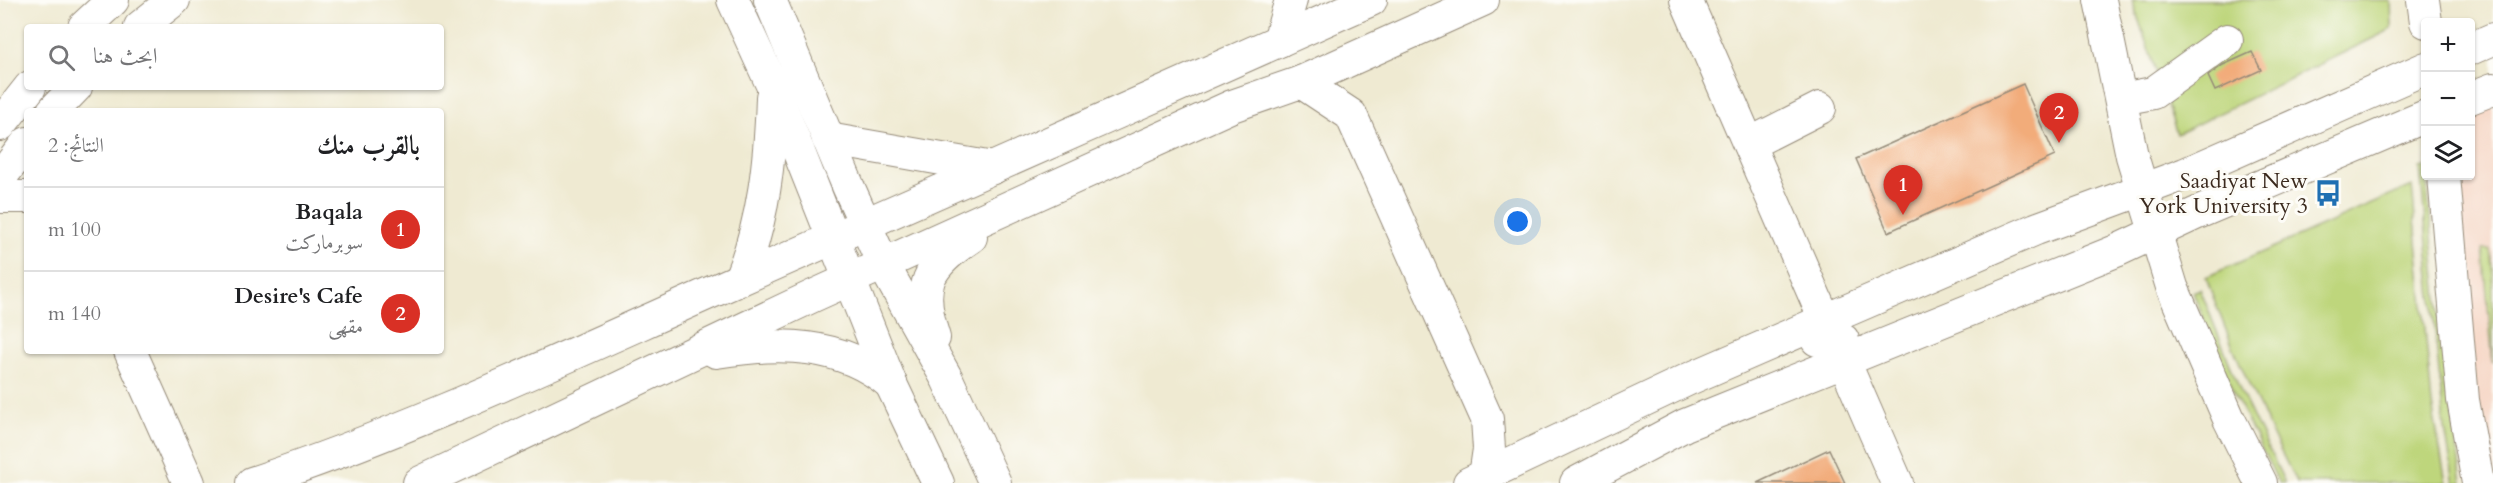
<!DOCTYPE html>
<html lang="ar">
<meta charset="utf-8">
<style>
body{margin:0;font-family:Cardo,Amiri,serif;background:#f2f2f2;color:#202124;direction:rtl}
.controls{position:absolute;right:18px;top:18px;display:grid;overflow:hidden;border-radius:6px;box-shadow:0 2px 4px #0004}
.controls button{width:54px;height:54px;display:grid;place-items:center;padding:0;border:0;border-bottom:2px solid #e0e0e0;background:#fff;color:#202124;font:30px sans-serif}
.you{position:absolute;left:1518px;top:222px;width:21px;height:21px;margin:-15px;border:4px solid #fff;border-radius:50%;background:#1a73e8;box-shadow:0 0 0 9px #1a73e833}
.badge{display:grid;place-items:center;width:39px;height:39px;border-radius:50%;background:#d93025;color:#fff;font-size:20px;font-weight:700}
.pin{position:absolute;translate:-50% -50px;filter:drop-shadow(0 2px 3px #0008)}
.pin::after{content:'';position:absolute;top:32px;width:21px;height:18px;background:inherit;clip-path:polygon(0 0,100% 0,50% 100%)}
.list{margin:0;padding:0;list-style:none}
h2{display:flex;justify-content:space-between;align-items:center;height:78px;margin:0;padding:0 24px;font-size:26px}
h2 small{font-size:20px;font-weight:400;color:#757577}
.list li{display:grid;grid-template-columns:39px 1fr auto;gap:18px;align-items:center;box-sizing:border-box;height:84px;padding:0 24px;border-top:2px solid #e0e0e0}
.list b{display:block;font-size:22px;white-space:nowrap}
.list p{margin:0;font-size:20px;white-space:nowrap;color:#757577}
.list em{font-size:20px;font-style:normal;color:#757577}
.icon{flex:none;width:33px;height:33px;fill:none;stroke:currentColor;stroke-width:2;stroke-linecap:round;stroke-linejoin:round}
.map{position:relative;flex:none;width:2493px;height:483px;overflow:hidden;direction:ltr}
.search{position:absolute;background:#fff;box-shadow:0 2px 4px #0004;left:24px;top:24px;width:420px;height:66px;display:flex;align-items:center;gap:15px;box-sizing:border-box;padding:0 21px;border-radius:6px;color:#757577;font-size:22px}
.panel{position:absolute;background:#fff;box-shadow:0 2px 4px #0004;left:24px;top:108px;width:420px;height:246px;border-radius:6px;direction:rtl}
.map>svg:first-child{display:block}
</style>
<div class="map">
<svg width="2493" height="483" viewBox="0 0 2493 483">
<rect width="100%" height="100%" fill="#fdfcf7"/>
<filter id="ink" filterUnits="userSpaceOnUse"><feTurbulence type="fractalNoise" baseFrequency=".0167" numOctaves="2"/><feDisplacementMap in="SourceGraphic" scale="12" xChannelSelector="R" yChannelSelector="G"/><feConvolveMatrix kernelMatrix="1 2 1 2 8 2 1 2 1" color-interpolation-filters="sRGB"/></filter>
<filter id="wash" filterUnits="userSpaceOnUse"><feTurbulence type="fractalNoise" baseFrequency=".008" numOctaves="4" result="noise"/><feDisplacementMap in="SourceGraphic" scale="24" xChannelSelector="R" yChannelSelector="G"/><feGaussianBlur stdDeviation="1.35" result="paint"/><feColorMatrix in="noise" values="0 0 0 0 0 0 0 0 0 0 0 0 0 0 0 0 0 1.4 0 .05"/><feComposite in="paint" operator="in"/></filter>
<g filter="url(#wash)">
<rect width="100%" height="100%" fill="#efead2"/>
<!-- built -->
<path fill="#f5d3c1" d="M2493,104V483L2477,421L2457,176H2470L2471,114Z"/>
<!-- green -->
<g fill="#bed67b" stroke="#7c804c" stroke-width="1.5">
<path d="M2132,0H2391L2392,29L2177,134Z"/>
<path d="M2425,167L2443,349L2462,483H2454L2443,416L2420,168Z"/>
<path d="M2412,186L2432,405L2446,483H2297C2262,416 2231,348 2206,277Z"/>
<path d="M2483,249H2490L2493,276V364Z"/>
<path d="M2200,289L2241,392L2285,483H2279L2234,394L2193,292Z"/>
</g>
<g id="blocks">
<!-- building -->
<g fill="#f2ac7a">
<path d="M2252,52L2261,70L2215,91L2208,76L2223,65Z"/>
<path d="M2023,84L2055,156L1888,232L1856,159Z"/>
<path d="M1829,449L1845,483H1757Z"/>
</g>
</g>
</g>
<g filter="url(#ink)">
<use href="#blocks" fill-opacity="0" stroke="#958a78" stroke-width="1.5"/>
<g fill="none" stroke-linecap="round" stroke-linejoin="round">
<defs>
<g id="minor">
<path d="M733,0L773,87L891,384L938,483"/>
<path d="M770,0L849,188L883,264L947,379L995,483"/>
<path d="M1686,0L1825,320L1817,340"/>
<path d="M2100,0L2132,156L2172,287L2229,419L2261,483"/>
<path d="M2423,0L2426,22"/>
<path d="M84,27L113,0"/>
<path d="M140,27L174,0"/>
<path d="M1279,41L1291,0"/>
<path d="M2470,49L2493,39"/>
<path d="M1301,82L1351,115L1487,419L1489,449L1485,476"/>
<path d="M2470,98L2493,89"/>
<path d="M2121,99L2153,93L2227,40"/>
<path d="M53,111L76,87"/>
<path d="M0,125L30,87"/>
<path d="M828,139L993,168"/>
<path d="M1749,144L1820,108"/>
<path d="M2444,176L2463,400L2478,483"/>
<path d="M0,178L27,143"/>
<path d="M0,197H27"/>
<path d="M740,279C764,220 770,160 772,97"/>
<path d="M934,338C917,285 926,267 971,237"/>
<path d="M1843,340L1841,352L1844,361L1897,483"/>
<path d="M130,351L189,483"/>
<path d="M716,352C777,342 842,341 891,384"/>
<path d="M252,483C411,430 563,358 716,290C934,194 1153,97 1371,0"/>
<path d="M419,483L813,296L1232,106L1301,82L1483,0"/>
<path d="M1469,483L1689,379L1825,320L2036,229L2185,174L2426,68"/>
<path d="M1576,483L1685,425L2116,251L2195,214L2426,116"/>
</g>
</defs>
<!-- minor casing -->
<use href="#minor" stroke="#958a78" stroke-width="34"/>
<!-- minor -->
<use href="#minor" stroke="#fff" stroke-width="32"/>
</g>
</g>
<!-- icons -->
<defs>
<symbol id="bus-bare" viewBox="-9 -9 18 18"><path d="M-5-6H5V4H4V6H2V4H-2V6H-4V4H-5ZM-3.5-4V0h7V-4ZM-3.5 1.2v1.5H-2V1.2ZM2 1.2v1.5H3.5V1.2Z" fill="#1f6fb2" stroke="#fdfcf7" stroke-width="2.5" paint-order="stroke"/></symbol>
</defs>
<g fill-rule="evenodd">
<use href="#bus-bare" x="2309" y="174" width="38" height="38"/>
</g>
<g text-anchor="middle" stroke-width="6" stroke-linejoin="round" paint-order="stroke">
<!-- poi labels -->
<g font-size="22" fill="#3b2a1e" stroke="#fdfcf7" text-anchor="end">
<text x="2308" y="188">Saadiyat New<tspan x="2308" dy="25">York University 3</tspan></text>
</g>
</g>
</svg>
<div class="controls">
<button>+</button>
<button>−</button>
<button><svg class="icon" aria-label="layers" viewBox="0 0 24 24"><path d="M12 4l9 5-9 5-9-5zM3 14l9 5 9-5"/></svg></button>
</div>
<div class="you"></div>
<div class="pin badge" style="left:1903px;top:215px">1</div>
<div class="pin badge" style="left:2059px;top:143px">2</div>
<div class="search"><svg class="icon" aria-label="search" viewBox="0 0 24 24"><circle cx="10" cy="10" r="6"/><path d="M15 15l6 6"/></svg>ابحث هنا</div>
<section class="panel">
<h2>بالقرب منك<small>النتائج: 2</small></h2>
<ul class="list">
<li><span class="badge">1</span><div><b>Baqala</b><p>سوبرماركت</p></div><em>100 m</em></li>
<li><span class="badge">2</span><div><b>Desire's Cafe</b><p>مقهى</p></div><em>140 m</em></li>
</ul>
</section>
</div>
